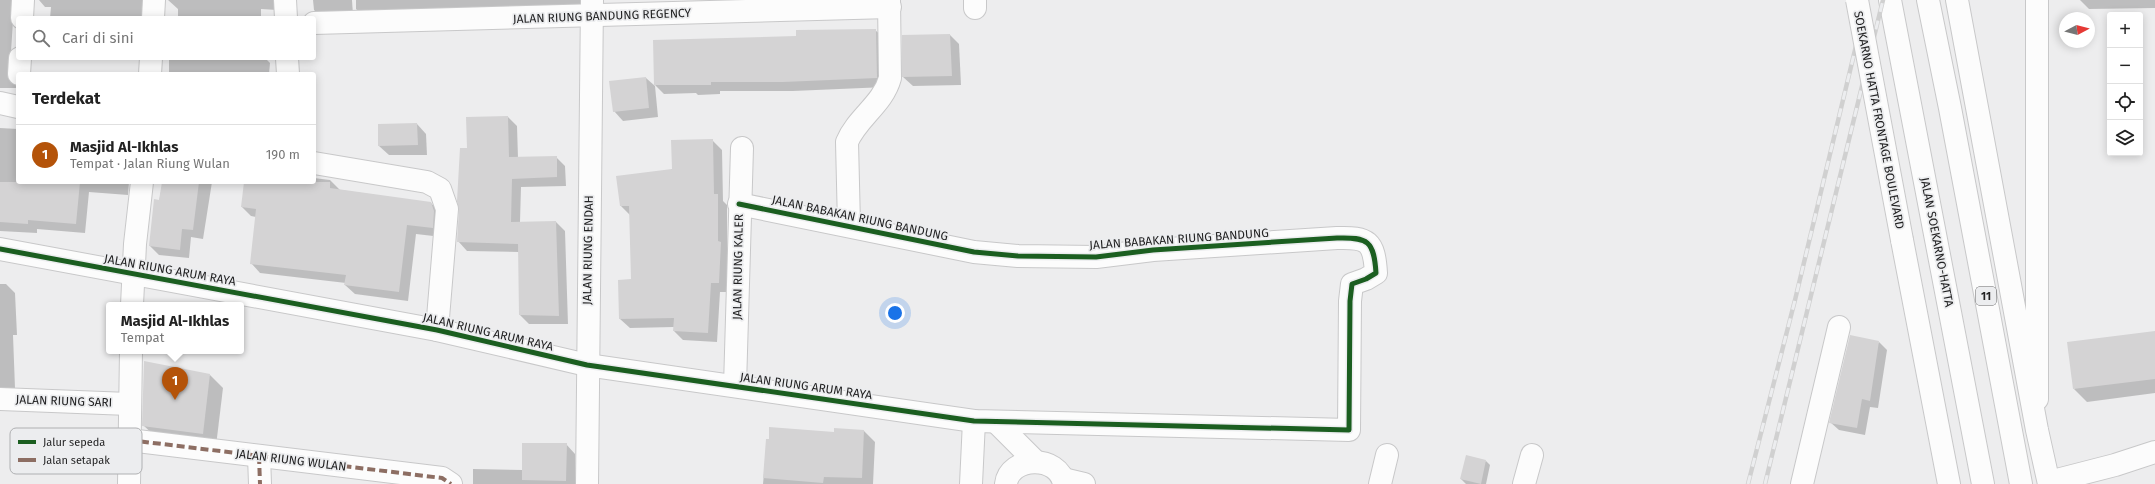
<!DOCTYPE html>
<html lang="id">
<meta charset="utf-8">
<style>
body{margin:0;font-family:"Fira Sans",sans-serif;background:#f6f6f6;color:#222}
.controls{position:absolute;right:12px;top:12px;display:grid;overflow:hidden;border-radius:4px;box-shadow:0 2px 10px #0003}
.controls button{width:36px;height:36px;display:grid;place-items:center;padding:0;border:0;border-bottom:1px solid #e0e0e0;background:#fff;color:#222;font:20px sans-serif}
.compass{position:absolute;left:2059px;top:12px;width:36px;height:36px;border-radius:50%;background:#fff;box-shadow:0 2px 10px #0003;rotate:83deg}
.you{position:absolute;left:895px;top:313px;width:14px;height:14px;margin:-10px;border:3px solid #fff;border-radius:50%;background:#1a73e8;box-shadow:0 0 0 6px #1a73e833}
.badge{display:grid;place-items:center;width:26px;height:26px;border-radius:50%;background:#b45309;color:#fff;font-size:13px;font-weight:700}
.pin{position:absolute;translate:-50% -33px;filter:drop-shadow(0 1px 2px #0008)}
.pin::after{content:'';position:absolute;top:21px;width:14px;height:12px;background:inherit;clip-path:polygon(0 0,100% 0,50% 100%)}
.popup{position:absolute;left:106px;top:302px;width:138px;height:52px;box-sizing:border-box;display:grid;place-content:center;border-radius:4px;background:#fff;filter:drop-shadow(0 1px 3px #0005);font-size:13px;white-space:nowrap;color:#767676}
.popup b{font-size:15px;color:#222}
.popup::after{content:'';position:absolute;left:50%;top:100%;margin-left:-8px;border:8px solid transparent;border-top-color:#fff}
.list{margin:0;padding:0;list-style:none}
h2{display:flex;justify-content:space-between;align-items:center;height:52px;margin:0;padding:0 16px;font-size:17px}
h2 small{font-size:13px;font-weight:400;color:#767676}
.list li{display:grid;grid-template-columns:26px 1fr auto;gap:12px;align-items:center;box-sizing:border-box;height:60px;padding:0 16px;border-top:1px solid #e0e0e0}
.list b{display:block;font-size:15px;white-space:nowrap}
.list p{margin:0;font-size:13px;white-space:nowrap;color:#767676}
.list em{font-size:13px;font-style:normal;color:#767676}
.icon{flex:none;width:22px;height:22px;fill:none;stroke:currentColor;stroke-width:2;stroke-linecap:round;stroke-linejoin:round}
.map{position:relative;flex:none;width:2155px;height:484px;overflow:hidden}
.search{position:absolute;background:#fff;box-shadow:0 2px 10px #0003;left:16px;top:16px;width:300px;height:44px;display:flex;align-items:center;gap:10px;box-sizing:border-box;padding:0 14px;border-radius:4px;color:#767676;font-size:15px}
.panel{position:absolute;background:#fff;box-shadow:0 2px 10px #0003;left:16px;top:72px;width:300px;height:112px;border-radius:4px}
.map>svg:first-child{display:block}
</style>
<div class="map">
<svg width="2155" height="484" viewBox="0 0 2155 484">
<rect width="100%" height="100%" fill="#ededee"/>
<!-- shadow -->
<g fill="#0003">
<path d="M0,0H25L14,5L11,52L17,67V88H0Z"/>
<path d="M39,0H156L147,18H50L51,7H45Z"/>
<path d="M168,0H278L277,10L261,9V18H178V9Z"/>
<path d="M313,0H352L353,15L324,20L314,10Z"/>
<path d="M356,0H589V12L366,18L356,9Z"/>
<path d="M2080,0H2155V8L2089,9Z"/>
<path d="M875,30L885,39L886,87L793,91H720V94L698,95L696,93L664,94L655,85L797,37Z"/>
<path d="M950,35L959,44L961,85L913,86L903,77V36Z"/>
<path d="M120,58H145V59Z"/>
<path d="M169,58H265L270,63L269,74H169Z"/>
<path d="M646,78L655,86L658,117L623,121L614,111Z"/>
<path d="M508,117L517,126L518,158L556,157L565,166L566,186L521,187L520,222H556L565,231L568,324H529L520,315L519,252L467,251L458,241L468,149Z"/>
<path d="M417,124L426,134L427,155H389L379,146V125Z"/>
<path d="M0,128L18,129V182H129L128,195L89,192L85,233L37,229V233L0,231Z"/>
<path d="M712,140L722,150L723,201L727,205V249L730,252L728,292H720L717,342L683,340L674,331V327L630,328L620,319L619,281L632,280L630,215L621,206Z"/>
<path d="M314,178L330,180L340,190L431,203L440,213L442,237L416,234L408,301L355,294L345,285L346,283L260,273L251,263L256,217L251,216L242,207L245,182H314Z"/>
<path d="M163,182H212L203,239L191,237L189,258L159,255L150,246Z"/>
<path d="M0,284H6L15,293L17,335H13L15,388H0Z"/>
<path d="M2155,332V393L2087,402L2074,389Z"/>
<path d="M1879,342L1887,350L1878,408L1870,407L1865,435L1839,430L1830,422Z"/>
<path d="M210,375L223,388L216,446L157,438L143,425Z"/>
<path d="M835,430L864,431L875,442L873,484H763L767,440L835,433Z"/>
<path d="M566,444L575,454V484H473V469L523,470Z"/>
<path d="M1486,461L1490,465L1486,484H1463H1466L1461,479Z"/>
</g>
<!-- building -->
<g fill="#d4d3d4">
<path d="M876,29L877,78L783,82H711V85H654L653,40L796,36V30Z"/>
<path d="M950,34L952,76L902,77V35Z"/>
<path d="M646,77L649,108L613,112L609,81Z"/>
<path d="M508,116L509,157L557,156V177L512,179L511,222L556,221L559,316L519,315L518,244L457,242L459,210L457,201L460,148H467L466,117Z"/>
<path d="M417,123L418,145L378,146V124Z"/>
<path d="M713,139L714,194H718V241L721,242L719,283H711L708,333L673,331L674,318L619,319L618,280L631,279L629,206H620L616,176L672,169L671,140Z"/>
<path d="M0,182H80L76,224L28,220V224L0,222Z"/>
<path d="M162,182H199L193,230L182,229L180,250L149,246L154,199L159,200Z"/>
<path d="M244,182H330V188L431,202L434,211L433,228L407,225L399,292L344,285L346,275L250,264L256,209L241,207Z"/>
<path d="M2155,331V379L2073,389L2067,342Z"/>
<path d="M1850,335L1879,341L1870,401L1862,399L1857,428L1829,423Z"/>
<path d="M144,361L210,374L203,434L142,426Z"/>
<path d="M769,427L834,432V428L864,430L862,478L824,477L823,483L763,478L766,439H769Z"/>
<path d="M522,443H567L566,481L522,480Z"/>
<path d="M1466,455L1486,460L1481,484L1460,479Z"/>
</g>
<g fill="none" stroke-linecap="round" stroke-linejoin="round">
<defs>
<g id="minor">
<path d="M285,0L286,18"/>
<path d="M975,8V0"/>
<path d="M22,18L23,0"/>
<path d="M153,18L154,0"/>
<path d="M314,23L890,7"/>
<path d="M287,58L288,74"/>
<path d="M19,74L20,58"/>
<path d="M150,74L151,58"/>
<path d="M0,103L18,107"/>
<path d="M314,163L427,182L440,189L447,209L437,330"/>
<path d="M849,225L847,142C857,118 883,104 890,78L889,0"/>
<path d="M0,249L437,330L587,365L974,421L1349,430L1350,301L1352,284L1366,279L1376,273C1374,241 1368,237 1337,238L1153,250L1096,257L1018,256L974,252L739,204"/>
<path d="M132,305L135,244L142,182"/>
<path d="M735,386L742,148"/>
<path d="M0,399L129,404"/>
<path d="M2037,399V0"/>
<path d="M996,422L1035,461"/>
<path d="M129,440L442,478L451,484"/>
<path d="M259,456L260,484"/>
<path d="M1063,479L1084,484"/>
<path d="M2049,482L2115,465L2155,452"/>
<path d="M129,484L131,351"/>
<path d="M587,484L592,0"/>
<path d="M971,484L974,421"/>
<path d="M1006,484C1009,456 1059,454 1064,484"/>
<path d="M1380,484L1387,455"/>
<path d="M1524,484L1532,455"/>
<path d="M1802,484L1839,327"/>
</g>
<g id="major">
<path d="M1957,0L2037,430L2049,484"/>
<path d="M1902,240L1949,484"/>
</g>
<g id="highway">
<path d="M1890,0L1983,484"/>
<path d="M1928,0L1950,108L2021,484"/>
</g>
</defs>
<!-- minor casing -->
<use href="#minor" stroke="#c8c8c9" stroke-width="24"/>
<!-- major casing -->
<use href="#major" stroke="#c8c8c9" stroke-width="24"/>
<!-- highway casing -->
<use href="#highway" stroke="#c8c8c9" stroke-width="24"/>
<!-- minor -->
<use href="#minor" stroke="#fcfcfc" stroke-width="22"/>
<!-- major -->
<use href="#major" stroke="#fcfcfc" stroke-width="22"/>
<!-- highway -->
<use href="#highway" stroke="#fcfcfc" stroke-width="22"/>
<defs>
<g id="rail">
<path d="M1748,484L1795,300L1867,0"/>
<path d="M1765,484L1883,0"/>
</g>
</defs>
<!-- rail casing -->
<use href="#rail" stroke="#d0d0d0" stroke-width="4.5"/>
<!-- rail -->
<use href="#rail" stroke="#ecedef" stroke-width="3" stroke-dasharray="9" stroke-linecap="butt"/>
<defs>
<path id="major-bridge" d="M1857,0L1902,240"/>
</defs>
<!-- major-bridge casing -->
<use href="#major-bridge" stroke="#c8c8c9" stroke-width="24" stroke-linecap="butt"/>
<!-- major-bridge -->
<use href="#major-bridge" stroke="#fcfcfc" stroke-width="22"/>
<!-- quiet -->
<g stroke="#8d6e63" stroke-width="4" stroke-dasharray="8 4" stroke-linecap="butt">
<path d="M129,440L442,478L451,484"/>
<path d="M259,456L260,484"/>
</g>
<defs>
<path id="cycleway" d="M0,249L437,330L587,365L974,421L1349,430L1350,301L1352,284L1366,279L1376,273C1374,241 1368,237 1337,238L1153,250L1096,257L1018,256L974,252L739,204"/>
</defs>
<!-- cycleway casing -->
<use href="#cycleway" stroke="#ecedef" stroke-width="8"/>
<!-- cycleway -->
<use href="#cycleway" stroke="#1b5e20" stroke-width="5"/>
</g>
<g text-anchor="middle" stroke-width="3.5" stroke-linejoin="round" paint-order="stroke">
<!-- shield labels -->
<rect fill="#ecedef" stroke="#5f5f60" stroke-width="1" x="1976" y="287" width="20" height="18" rx="3"/>
<g font-size="11" font-weight="bold" fill="#222223">
<text x="1986" y="300">11</text>
</g>
<!-- street labels -->
<g font-size="12" fill="#222223" stroke="#ecedef">
<text transform="translate(602 16) rotate(-2)" y="4">JALAN RIUNG BANDUNG REGENCY</text>
<text transform="translate(1879 120) rotate(79)" y="4">SOEKARNO HATTA FRONTAGE BOULEVARD</text>
<text transform="translate(860 218) rotate(12)" y="4">JALAN BABAKAN RIUNG BANDUNG</text>
<text transform="translate(1179 239) rotate(-4)" y="4">JALAN BABAKAN RIUNG BANDUNG</text>
<text transform="translate(1937 242) rotate(79)" y="4">JALAN SOEKARNO-HATTA</text>
<text transform="translate(588 250) rotate(-89)" y="4">JALAN RIUNG ENDAH</text>
<text transform="translate(738 267) rotate(-89)" y="4">JALAN RIUNG KALER</text>
<text transform="translate(170 270) rotate(10)" y="4">JALAN RIUNG ARUM RAYA</text>
<text transform="translate(488 332) rotate(13)" y="4">JALAN RIUNG ARUM RAYA</text>
<text transform="translate(806 386) rotate(8)" y="4">JALAN RIUNG ARUM RAYA</text>
<text transform="translate(64 401) rotate(2)" y="4">JALAN RIUNG SARI</text>
<text transform="translate(291 460) rotate(7)" y="4">JALAN RIUNG WULAN</text>
</g>
</g>
<!-- legend -->
<rect x="10" y="428" width="132" height="46" rx="6" fill="#ecedef" stroke="#afb0b2" stroke-width="1"/>
<rect x="18" y="440" width="18" height="4" fill="#1b5e20"/>
<rect x="18" y="458" width="18" height="4" fill="#8d6e63"/>
<g font-size="11" fill="#222223">
<text x="43" y="446">Jalur sepeda</text>
<text x="43" y="464">Jalan setapak</text>
</g>
</svg>
<div class="controls">
<button>+</button>
<button>−</button>
<button><svg class="icon" aria-label="locate" viewBox="0 0 24 24"><circle cx="12" cy="12" r="6"/><path d="M12 2v4M12 18v4M2 12h4M18 12h4"/></svg></button>
<button><svg class="icon" aria-label="layers" viewBox="0 0 24 24"><path d="M12 4l9 5-9 5-9-5zM3 14l9 5 9-5"/></svg></button>
</div>
<svg class="compass" viewBox="-18 -18 36 36"><path d="M0-13l5 13h-10z" fill="#e53935"/><path d="M0 13l5-13h-10z" fill="#767676"/></svg>
<div class="you"></div>
<div class="pin badge" style="left:175px;top:400px">1</div>
<div class="popup"><b>Masjid Al-Ikhlas</b>Tempat</div>
<div class="search"><svg class="icon" aria-label="search" viewBox="0 0 24 24"><circle cx="10" cy="10" r="6"/><path d="M15 15l6 6"/></svg>Cari di sini</div>
<section class="panel">
<h2>Terdekat<small></small></h2>
<ul class="list">
<li><span class="badge">1</span><div><b>Masjid Al-Ikhlas</b><p>Tempat · Jalan Riung Wulan</p></div><em>190 m</em></li>
</ul>
</section>
</div>
